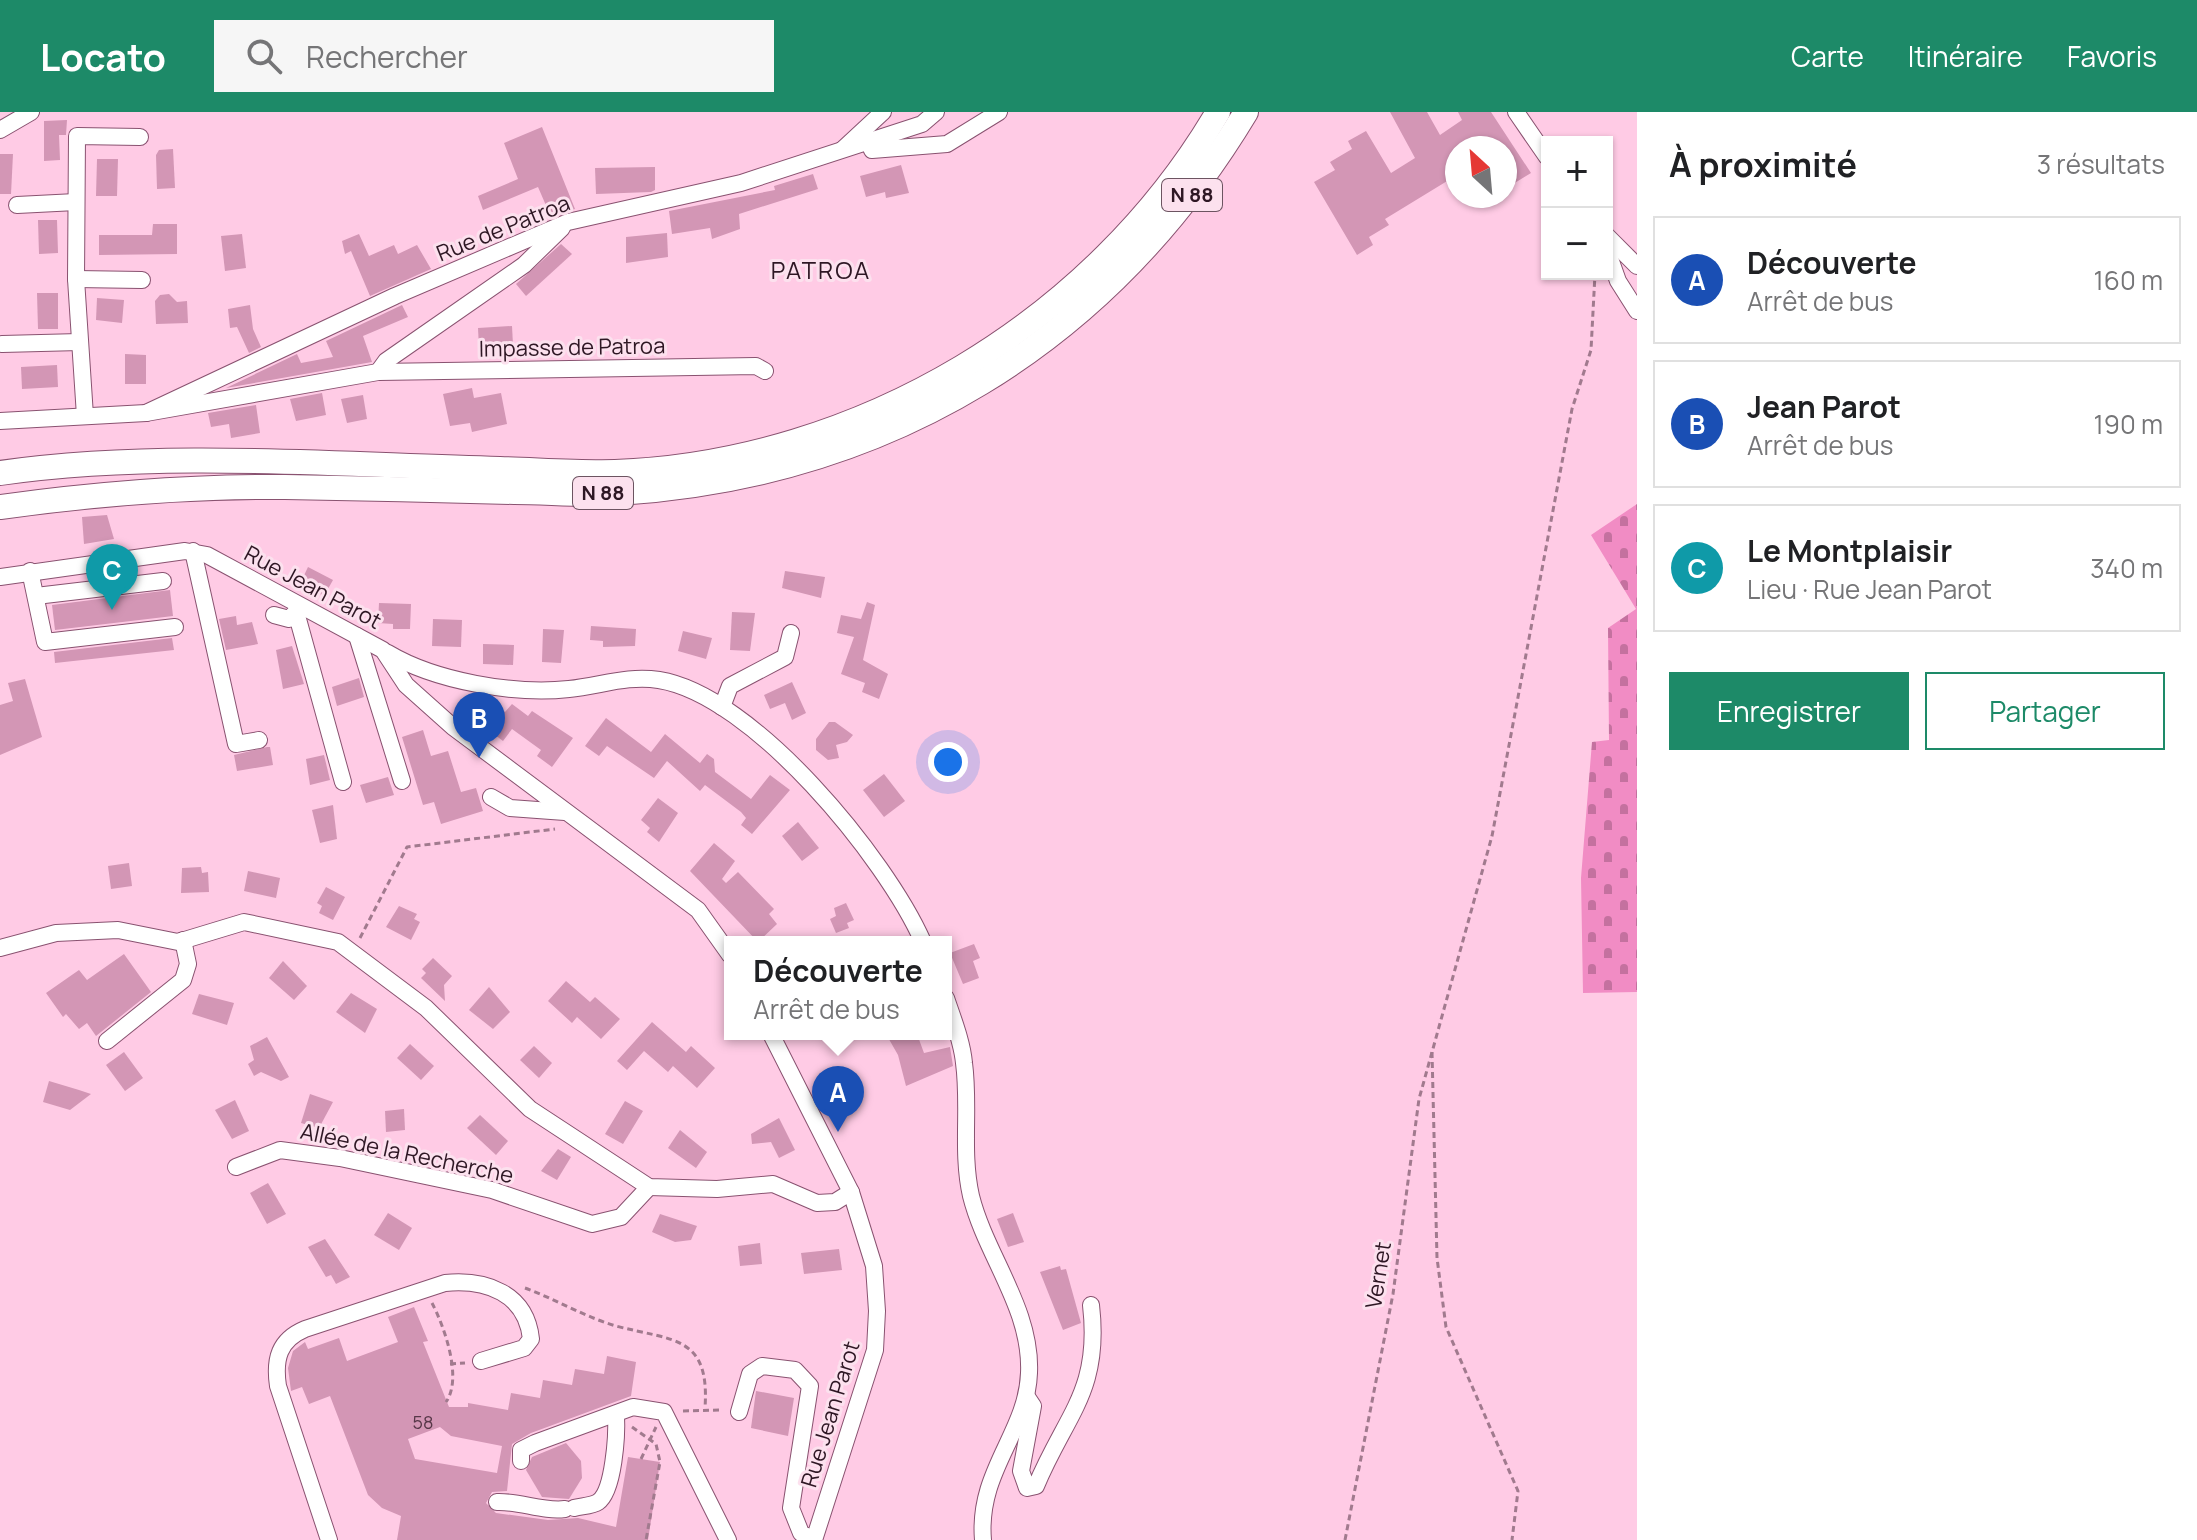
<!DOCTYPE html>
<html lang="fr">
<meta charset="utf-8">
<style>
body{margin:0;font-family:Manrope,sans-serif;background:#f6f6f6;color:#202124}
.controls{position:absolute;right:24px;top:24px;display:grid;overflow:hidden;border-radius:0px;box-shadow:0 2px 6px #0004}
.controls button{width:72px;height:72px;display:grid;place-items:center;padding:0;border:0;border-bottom:2px solid #e0e0e0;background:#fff;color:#202124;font:40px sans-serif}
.compass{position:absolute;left:1445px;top:24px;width:72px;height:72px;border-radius:50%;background:#fff;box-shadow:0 2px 6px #0004;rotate:334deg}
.you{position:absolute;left:948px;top:650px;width:28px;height:28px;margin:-20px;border:6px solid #fff;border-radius:50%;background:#1a73e8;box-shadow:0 0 0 12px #1a73e833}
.badge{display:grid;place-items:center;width:52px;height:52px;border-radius:50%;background:#1d8a68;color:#fff;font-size:26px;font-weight:700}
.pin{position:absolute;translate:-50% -66px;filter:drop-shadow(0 2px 4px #0008)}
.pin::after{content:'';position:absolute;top:42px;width:28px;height:24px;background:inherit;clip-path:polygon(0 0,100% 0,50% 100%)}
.popup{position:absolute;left:724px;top:824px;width:228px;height:104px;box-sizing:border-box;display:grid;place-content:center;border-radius:0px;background:#fff;filter:drop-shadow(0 2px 6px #0005);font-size:26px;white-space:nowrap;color:#757577}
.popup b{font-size:30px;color:#202124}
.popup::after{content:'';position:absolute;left:50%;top:100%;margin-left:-16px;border:16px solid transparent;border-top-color:#fff}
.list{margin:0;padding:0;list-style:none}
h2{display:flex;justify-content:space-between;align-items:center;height:104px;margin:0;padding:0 32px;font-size:34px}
h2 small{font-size:26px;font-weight:400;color:#757577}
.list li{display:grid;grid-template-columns:52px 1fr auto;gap:24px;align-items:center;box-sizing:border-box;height:128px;margin:0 16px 16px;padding:0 16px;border:2px solid #e0e0e0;border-radius:0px}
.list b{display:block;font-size:30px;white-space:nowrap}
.list p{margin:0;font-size:26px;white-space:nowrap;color:#757577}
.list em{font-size:26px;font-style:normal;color:#757577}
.actions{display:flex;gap:16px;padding:24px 32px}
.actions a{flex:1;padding:18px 0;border:2px solid #1d8a68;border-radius:0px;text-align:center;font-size:28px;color:#1d8a68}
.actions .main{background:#1d8a68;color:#fff}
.icon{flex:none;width:44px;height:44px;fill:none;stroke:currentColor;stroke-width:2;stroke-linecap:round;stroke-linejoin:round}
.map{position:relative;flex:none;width:1637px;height:1428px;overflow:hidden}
header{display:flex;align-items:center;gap:48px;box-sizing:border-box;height:112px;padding:0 40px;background:#1d8a68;color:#fff}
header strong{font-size:38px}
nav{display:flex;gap:44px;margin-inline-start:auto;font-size:28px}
.search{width:560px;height:72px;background:#f6f6f6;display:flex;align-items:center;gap:20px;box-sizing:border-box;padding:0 28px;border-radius:0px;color:#757577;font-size:30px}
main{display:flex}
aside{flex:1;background:#fff}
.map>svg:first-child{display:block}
</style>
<header>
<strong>Locato</strong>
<div class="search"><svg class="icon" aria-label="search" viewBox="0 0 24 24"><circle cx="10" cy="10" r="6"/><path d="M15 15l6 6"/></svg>Rechercher</div>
<nav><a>Carte</a><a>Itinéraire</a><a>Favoris</a></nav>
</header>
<main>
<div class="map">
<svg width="1637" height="1428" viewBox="0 0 1637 1428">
<defs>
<pattern id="cemetery-stones" width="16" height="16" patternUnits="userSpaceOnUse" patternTransform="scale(2)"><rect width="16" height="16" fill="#f18cc4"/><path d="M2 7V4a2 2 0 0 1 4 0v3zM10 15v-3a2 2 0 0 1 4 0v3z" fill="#c4719f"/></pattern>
</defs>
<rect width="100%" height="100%" fill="#ffcbe5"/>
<!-- cemetery -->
<path fill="url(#cemetery-stones)" d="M1637,392V880L1583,881L1581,766L1592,630L1609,628L1608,516L1636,497L1591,423Z"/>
<!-- building -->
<g fill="#d396b5" fill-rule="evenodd">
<path d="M1390,0H1427L1440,23L1462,8L1458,0H1491L1531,61L1505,77V36H1457V63L1385,107L1389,113L1369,125L1373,133L1357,143L1314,70L1335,58L1330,50L1352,37L1348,29L1366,19L1391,61L1415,46Z"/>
<path d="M67,8L66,23H59L60,48L44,49V9Z"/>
<path d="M542,15L575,97L551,105L538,75L483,98L478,84L518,67L504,31Z"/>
<path d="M173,37L175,76L157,77L156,43L159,38Z"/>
<path d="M0,42H13L11,82H0Z"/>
<path d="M97,47H118L117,84H96Z"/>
<path d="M901,53L909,81L886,86L885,80L866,85L860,64Z"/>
<path d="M655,55V78L651,80L596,82L595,56Z"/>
<path d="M813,62L818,77L739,102L740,117L712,127L710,116L672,122L669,99L775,78L774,74Z"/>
<path d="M38,108H57L58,141L39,142Z"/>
<path d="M153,112H177V142L99,143V123H152Z"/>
<path d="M667,121L668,145L626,151V125Z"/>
<path d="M242,122L246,156L225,159L221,124Z"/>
<path d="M359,122L369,144L394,133L398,142L417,133L431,157L370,184L351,139L345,142L342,129Z"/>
<path d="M561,132L572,142L526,184L516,172Z"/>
<path d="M37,181H58V217H38Z"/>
<path d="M169,182L177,190L187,189L188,211L156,212L155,189L160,183Z"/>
<path d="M97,186L124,188L122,211L96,208Z"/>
<path d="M250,193L253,217L261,235L249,241L237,215L230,216L228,197Z"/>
<path d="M402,193L408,205L363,224L372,250L226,276L297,242L301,251L333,245L326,229Z"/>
<path d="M512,214L513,233L479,236L478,216Z"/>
<path d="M125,242L146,243V272H125Z"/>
<path d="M57,253L58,275L22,277L21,255Z"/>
<path d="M472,276L474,286L501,281L507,312L472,320L470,311L450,314L443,282Z"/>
<path d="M322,281L326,303L296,309L290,287Z"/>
<path d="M363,283L367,307L347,311L341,287Z"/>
<path d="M256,293L260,321L231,326L229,312L211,315L208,301Z"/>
<path d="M107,403L114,427L84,432L82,405Z"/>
<path d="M308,455L333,468L324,484L300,472Z"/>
<path d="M785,459L825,465L821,486L782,476Z"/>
<path d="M170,478L173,504L55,518L52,493Z"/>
<path d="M867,490L875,493L863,548L888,562L879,587L862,580L865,571L841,562L854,525L837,521L841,503L861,507Z"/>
<path d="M379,491L411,492L410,517H393V512L378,511Z"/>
<path d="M732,500L755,501L750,539L730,538Z"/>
<path d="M236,504L237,513L252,510L258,532L226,538L219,507Z"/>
<path d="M433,507L462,508L461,535L432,534Z"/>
<path d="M591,514L636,517L635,534L603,535V529L590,528Z"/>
<path d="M543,517L564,518L561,551L542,550Z"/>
<path d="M683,519L712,526L706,547L678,539Z"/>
<path d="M172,526L174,538L55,551L54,540Z"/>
<path d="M483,532L514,533L513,553L483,552Z"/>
<path d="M292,534L304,572L283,577L276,538Z"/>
<path d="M359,566L364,585L337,594L332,575Z"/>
<path d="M25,567L42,625L0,643V593L13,589L8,571Z"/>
<path d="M792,570L806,601L792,608L785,591L770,597L764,583Z"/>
<path d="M512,592L528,604L532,599L573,626L552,655L537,644L541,638L512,617L503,629L482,613L497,593L505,600Z"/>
<path d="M606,606L651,640L665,622L700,651L707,642L714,647L715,660L751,687L770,663L790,678L752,722L741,713L746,706L741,700L705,673L700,679L667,649L654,666L607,634L599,644L585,634Z"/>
<path d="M829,610H835L853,623L847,630L836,633L839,646L828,648L816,638V627Z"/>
<path d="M423,618L431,644L448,639L461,680L476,676L483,699L441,712L434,690L423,693L402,625Z"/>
<path d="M267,635H270L273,653L237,659L234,643Z"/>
<path d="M324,643L330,668L310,673L306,647Z"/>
<path d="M884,662L905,689L884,705L863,678Z"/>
<path d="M388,665L394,683L366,691L360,673Z"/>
<path d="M658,686L678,701L659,730L647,720L650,716L641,708Z"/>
<path d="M333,693L337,727L320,731L312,698Z"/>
<path d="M798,710L819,736L802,749L782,724Z"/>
<path d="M714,731L735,749L722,767L726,771L738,760L774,797L769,802L777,812L758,830L690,759Z"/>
<path d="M129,751L132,774L111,777L108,754Z"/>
<path d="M201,755L202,761L208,760L209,780L181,781L182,756Z"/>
<path d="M248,759L280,766L276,786L244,779Z"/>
<path d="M326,775L345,785L333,808L319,801L322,794L317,791Z"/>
<path d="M846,791L854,808L847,811L849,816L836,821L830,807L836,804L834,796Z"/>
<path d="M399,794L417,802L414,807L420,810L411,828L386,815Z"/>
<path d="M974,832L980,846L973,849L979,866L963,872L950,841Z"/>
<path d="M124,842L151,880L96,924L87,911L79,917L66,902L63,905L46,881L79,858L87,868Z"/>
<path d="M433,846L452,864L444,873L445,889L421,866L426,861L422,857Z"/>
<path d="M283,849L307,874L294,888L269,866Z"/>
<path d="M566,869L590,890L595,885L620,907L601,927L577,905L572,911L548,889Z"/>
<path d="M489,875L510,900L493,917L469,898Z"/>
<path d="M351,881L377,897L365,921L336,900Z"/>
<path d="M199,882L234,891L227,913L192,902Z"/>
<path d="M652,910L686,940L691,934L715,956L697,976L673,954L668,960L644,939L627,958L617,949Z"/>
<path d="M886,922H917L924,941L950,935L953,954L906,974L898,943Z"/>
<path d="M267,925L289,965L281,969L261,960L254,964L248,952L254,948L250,934Z"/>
<path d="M410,932L434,954L421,968L397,946Z"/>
<path d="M534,934L552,951L539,966L520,948Z"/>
<path d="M124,940L143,966L125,979L106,953Z"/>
<path d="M49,969L79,978L91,982L70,998L43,990Z"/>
<path d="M310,982L333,990L319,1016L301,1011Z"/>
<path d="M235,988L249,1019L232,1027L215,998Z"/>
<path d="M625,989L643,999L623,1032L605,1022Z"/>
<path d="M404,997L405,1018L386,1020L385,999Z"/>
<path d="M480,1003L508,1029L496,1043L467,1016Z"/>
<path d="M779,1006L795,1038L779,1046L771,1030L752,1032L751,1022Z"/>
<path d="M680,1018L707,1040L696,1056L668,1036Z"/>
<path d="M558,1037L571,1045L557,1068L541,1059Z"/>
<path d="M268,1071L286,1102L267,1112L250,1081Z"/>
<path d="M388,1101L412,1116L399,1138L374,1123Z"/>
<path d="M1013,1101L1024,1130L1008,1135L997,1107Z"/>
<path d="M660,1102L697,1114L691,1128L675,1130L652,1120Z"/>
<path d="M325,1127L350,1165L336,1172L331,1163L326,1165L308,1135Z"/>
<path d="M760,1131L762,1152L740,1154L738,1134Z"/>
<path d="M839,1137L842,1158L804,1162L801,1141Z"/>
<path d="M1060,1154L1061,1158L1066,1157L1081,1211L1063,1218L1040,1160Z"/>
<path d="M414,1195L428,1229L423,1230L449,1295H468V1291L508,1298L511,1281L540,1286L543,1268L572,1273L575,1257L604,1262L607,1244L636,1250L631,1284L531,1321L512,1332L507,1379L492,1380L486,1391L496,1401L548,1408L578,1406L616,1415L628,1345L660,1350L648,1428H397L401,1404L382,1396L368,1383L330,1284L309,1292L302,1275L291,1279L288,1256L293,1239L305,1230L308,1237L339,1226L347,1249L398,1230L388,1205ZM440,1315L451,1324L502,1334L497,1361L415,1347L408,1327Z"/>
<path d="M756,1279L794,1286L788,1324L751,1316Z"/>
<path d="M566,1331L581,1349L582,1366L569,1387L542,1385L526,1358L532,1345Z"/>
</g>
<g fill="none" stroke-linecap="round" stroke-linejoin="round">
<defs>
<g id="minor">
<path d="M1516,0L1547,45"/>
<path d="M0,18L31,0"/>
<path d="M868,29L872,38L947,32L999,0"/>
<path d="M843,37L883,0"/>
<path d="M17,93L76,90"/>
<path d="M1607,124L1637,154"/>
<path d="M1607,138L1618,169L1637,199"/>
<path d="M76,167L142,168"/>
<path d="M2,232L80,230"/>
<path d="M378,260L386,249L524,153L562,116"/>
<path d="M146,301L395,184L568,110L741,71L922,12L936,0"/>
<path d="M85,304L76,167L77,24L140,25"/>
<path d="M0,309L146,301L378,260L756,254L765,259"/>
<path d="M193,439L236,632L259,628"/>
<path d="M30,459L45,530L175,515"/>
<path d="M0,465L185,439L207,443L383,538L406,573L453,615L698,798L730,843"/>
<path d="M36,484L163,469"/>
<path d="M296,500L343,670"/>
<path d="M274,503L289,507L301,495"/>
<path d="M357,524L402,669"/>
<path d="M388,541C435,569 514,583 569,577C600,574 627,563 659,568C753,583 886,746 923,830"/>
<path d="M722,595L730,574L785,545L791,521"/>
<path d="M491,685L510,696L565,700"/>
<path d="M0,836L56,821L118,818L178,830L244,810L338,830L426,896L530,997L649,1075L717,1077L773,1072L817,1091L835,1090L851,1080"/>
<path d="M946,886C953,907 962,929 964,951C970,995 961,1040 971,1084C986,1144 1032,1197 1029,1261C1027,1321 977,1359 983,1428"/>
<path d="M771,922L851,1080L874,1154L877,1199L875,1238L814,1428"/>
<path d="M107,929L183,868L188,852L183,828"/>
<path d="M236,1055L280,1038L340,1046L492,1078L592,1112L621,1105L649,1075"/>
<path d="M1027,1285L1033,1294L1021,1359L1027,1376L1036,1374C1066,1302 1101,1279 1091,1193"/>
<path d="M739,1300L750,1262L762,1254L795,1258L810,1274L791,1396L801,1421L813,1428"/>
<path d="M521,1349V1338L535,1331L633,1295L664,1300L728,1428"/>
<path d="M497,1390C520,1389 543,1400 565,1397"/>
<path d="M574,1396C581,1394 592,1394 598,1390C614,1379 617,1322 616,1304"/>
<path d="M329,1428L278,1274C274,1247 279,1228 305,1217L445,1171C486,1167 526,1181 531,1227L524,1236L481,1249"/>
</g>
<g id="highway">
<path d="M0,361C161,338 338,353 500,357C538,358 577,361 615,360C859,351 1095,210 1218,0"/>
<path d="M0,395C95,382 189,374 285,375C361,376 438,378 514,380C549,380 584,384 619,381C888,364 1107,231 1246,0"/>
</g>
</defs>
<!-- minor casing -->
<use href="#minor" stroke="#895270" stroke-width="18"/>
<!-- highway casing -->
<use href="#highway" stroke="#895270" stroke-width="26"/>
<!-- path -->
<g stroke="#a17a8e" stroke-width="3" stroke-dasharray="6 4" stroke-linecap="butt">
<path d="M360,826L407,735L555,717"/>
<path d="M1432,940L1437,1146L1446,1215L1518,1379L1512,1428"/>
<path d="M525,1176C555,1187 585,1205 616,1214C673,1229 710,1223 705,1296"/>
<path d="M432,1191C444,1214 463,1266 446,1290"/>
<path d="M450,1252L465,1251"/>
<path d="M683,1299L723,1298"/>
<path d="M632,1315L656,1332L660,1350L646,1428"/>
<path d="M641,1347L656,1315"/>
<path d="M1345,1428L1393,1182L1419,987L1492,724L1572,297L1591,238L1595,162"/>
</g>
<!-- minor -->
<use href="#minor" stroke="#fff" stroke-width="16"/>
<!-- highway -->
<use href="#highway" stroke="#fff" stroke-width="24"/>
</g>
<g text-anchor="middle" stroke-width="6" stroke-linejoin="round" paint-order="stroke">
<!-- number labels -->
<g font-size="18" fill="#573748">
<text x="423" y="1317">58</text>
</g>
<!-- shield labels -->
<g fill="#fce1ee" stroke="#6c5461" stroke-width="2">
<rect x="1162" y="67" width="60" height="32" rx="6"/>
<rect x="573" y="365" width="60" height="32" rx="6"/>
</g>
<g font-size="20" font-weight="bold" fill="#2e1724">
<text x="1192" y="90">N 88</text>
<text x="603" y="388">N 88</text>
</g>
<!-- street labels -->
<g font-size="22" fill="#2e1724" stroke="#fce1ee">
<text transform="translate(503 116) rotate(-22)" y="8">Rue de Patroa</text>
<text transform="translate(572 235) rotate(-1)" y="8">Impasse de Patroa</text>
<text transform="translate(313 475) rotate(28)" y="8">Rue Jean Parot</text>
<text transform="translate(407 1041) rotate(12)" y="8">Allée de la Recherche</text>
<text transform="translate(1378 1163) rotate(-81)" y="8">Vernet</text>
<text transform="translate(830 1302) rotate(-73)" y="8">Rue Jean Parot</text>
</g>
<!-- neighbourhood labels -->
<g font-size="24" letter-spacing="2" fill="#2e1724" stroke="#fce1ee">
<text x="821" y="167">PATROA</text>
</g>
</g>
</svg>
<div class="controls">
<button>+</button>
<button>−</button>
</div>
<svg class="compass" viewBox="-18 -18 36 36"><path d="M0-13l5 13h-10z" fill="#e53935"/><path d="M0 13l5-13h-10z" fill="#757577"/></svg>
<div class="you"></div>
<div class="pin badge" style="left:838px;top:1020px;background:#1a4fb4">A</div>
<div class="popup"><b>Découverte</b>Arrêt de bus</div>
<div class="pin badge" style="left:479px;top:646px;background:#1a4fb4">B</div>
<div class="pin badge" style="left:112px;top:498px;background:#0f9aa8">C</div>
</div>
<aside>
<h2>À proximité<small>3 résultats</small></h2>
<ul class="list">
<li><span class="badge" style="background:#1a4fb4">A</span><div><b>Découverte</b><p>Arrêt de bus</p></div><em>160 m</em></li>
<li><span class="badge" style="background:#1a4fb4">B</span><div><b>Jean Parot</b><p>Arrêt de bus</p></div><em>190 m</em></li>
<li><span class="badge" style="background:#0f9aa8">C</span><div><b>Le Montplaisir</b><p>Lieu · Rue Jean Parot</p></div><em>340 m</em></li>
</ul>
<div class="actions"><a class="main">Enregistrer</a><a>Partager</a></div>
</aside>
</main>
